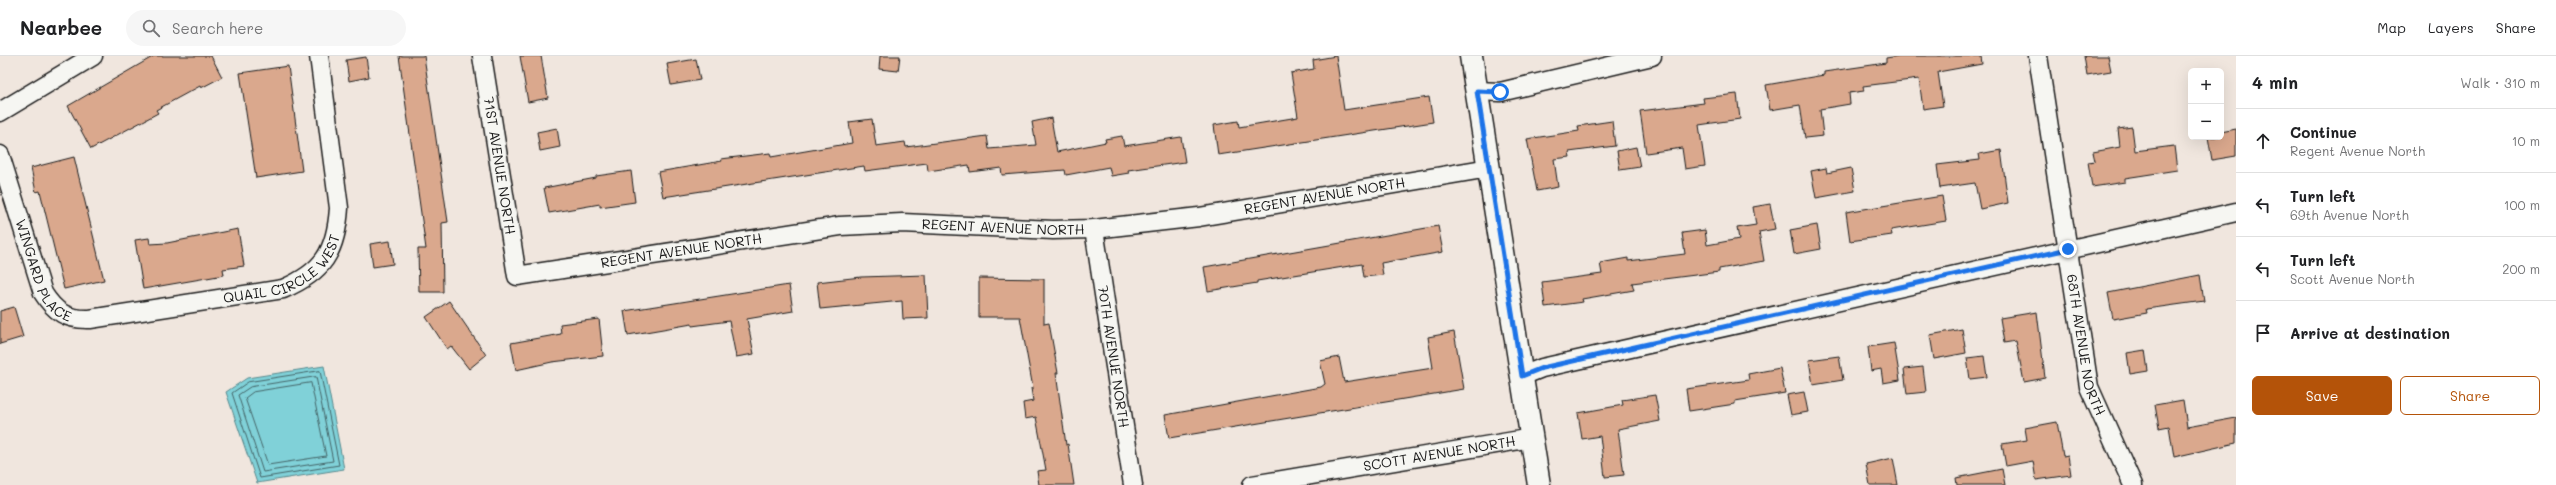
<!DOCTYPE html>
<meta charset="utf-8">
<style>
body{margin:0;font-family:Mali,sans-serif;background:#f6f6f6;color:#202124}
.controls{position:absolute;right:12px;top:12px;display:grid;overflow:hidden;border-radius:6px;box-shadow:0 4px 16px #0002}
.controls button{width:36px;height:36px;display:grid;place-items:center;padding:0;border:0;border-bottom:1px solid #e0e0e0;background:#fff;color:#202124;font:20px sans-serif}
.stop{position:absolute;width:12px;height:12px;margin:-9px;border:3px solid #1a73e8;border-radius:50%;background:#fff}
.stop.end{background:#1a73e8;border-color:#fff;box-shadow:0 1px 4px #0008}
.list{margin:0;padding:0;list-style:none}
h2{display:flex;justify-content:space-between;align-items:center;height:52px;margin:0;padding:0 16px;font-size:17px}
h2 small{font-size:13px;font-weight:400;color:#757577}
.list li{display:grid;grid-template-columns:26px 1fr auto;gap:12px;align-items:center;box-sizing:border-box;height:64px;padding:0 16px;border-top:1px solid #e0e0e0}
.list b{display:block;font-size:15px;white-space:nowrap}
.list p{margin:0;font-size:13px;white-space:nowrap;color:#757577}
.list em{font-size:13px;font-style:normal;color:#757577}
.actions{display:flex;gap:8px;padding:12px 16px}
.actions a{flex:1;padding:9px 0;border:1px solid #b45309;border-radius:6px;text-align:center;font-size:14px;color:#b45309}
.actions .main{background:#b45309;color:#fff}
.icon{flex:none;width:22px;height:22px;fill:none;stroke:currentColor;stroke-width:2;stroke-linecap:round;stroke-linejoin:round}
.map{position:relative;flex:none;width:2236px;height:429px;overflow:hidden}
header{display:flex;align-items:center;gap:24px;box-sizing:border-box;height:56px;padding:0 20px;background:#fff;border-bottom:1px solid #e0e0e0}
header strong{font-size:19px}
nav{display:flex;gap:22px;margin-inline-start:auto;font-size:14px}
.search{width:280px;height:36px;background:#f6f6f6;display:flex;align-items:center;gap:10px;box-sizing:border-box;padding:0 14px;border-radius:22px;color:#757577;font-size:15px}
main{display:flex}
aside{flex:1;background:#fff}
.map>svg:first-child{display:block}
</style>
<header>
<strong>Nearbee</strong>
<div class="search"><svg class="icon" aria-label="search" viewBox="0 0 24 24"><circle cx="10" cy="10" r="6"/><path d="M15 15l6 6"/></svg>Search here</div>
<nav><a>Map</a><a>Layers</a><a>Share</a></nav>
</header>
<main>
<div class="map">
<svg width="2236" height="429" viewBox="0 0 2236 429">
<rect width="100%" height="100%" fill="#f0e6de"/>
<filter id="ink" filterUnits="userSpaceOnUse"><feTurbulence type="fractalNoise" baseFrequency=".025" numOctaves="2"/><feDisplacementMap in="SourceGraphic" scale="8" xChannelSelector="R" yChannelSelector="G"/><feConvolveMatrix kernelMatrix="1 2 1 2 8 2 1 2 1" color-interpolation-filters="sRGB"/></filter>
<g filter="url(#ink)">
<!-- water -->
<path fill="#80d1d8" stroke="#58898d" d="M324,310L344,413L257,427L226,336L247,322Z"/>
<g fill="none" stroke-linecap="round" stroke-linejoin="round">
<!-- shore -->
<g stroke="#446467" stroke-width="1">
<path d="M320,315L339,409L260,422L232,337L248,326Z"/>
<path d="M316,321L333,405L263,416L238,339L250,331Z"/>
<path d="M311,327L326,400L268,409L245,342L253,336Z"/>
</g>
</g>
<!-- building -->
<g fill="#daa88d" stroke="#1c1c1c">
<path d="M154,0H211L222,21L201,32L200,30L156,54L158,57L91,93L68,50Z"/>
<path d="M399,0H424L448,166L442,167L443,236H419L418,193H426Z"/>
<path d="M520,0H541L548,42L528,46Z"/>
<path d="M880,0H900L898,15L879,13Z"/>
<path d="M1336,0L1344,54L1429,41L1433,66L1218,99L1214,69L1238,65L1239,71L1298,61L1291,17L1314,13L1313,4Z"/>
<path d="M1899,0H1981L1982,8L1938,16L1943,50L1923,53L1919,23L1863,30L1864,35L1849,37L1850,48L1820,53L1823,80L1805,82L1800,49L1770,54L1766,29L1824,19V16L1886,7V2Z"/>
<path d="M2084,0H2108L2111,15L2087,19Z"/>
<path d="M366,1L369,21L349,25L346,4Z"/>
<path d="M696,3L700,24L671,29L667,8Z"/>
<path d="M288,10L302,115L256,122L240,17Z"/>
<path d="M1737,38L1740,63L1699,69L1705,110L1685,113L1682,92L1646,97L1640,55L1704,47L1703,42Z"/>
<path d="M1051,62L1057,96L1106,86L1105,83L1122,80L1124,90L1181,81L1185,106L1128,114L1129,117L1111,120L1109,111L1066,119L1065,114L1002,119L1001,112L970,116L969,109L928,115L927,107L865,115L864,110L663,141L658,116L722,105L721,103L770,97L771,101L852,87L849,66L872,63L876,90L905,86L906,91L987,80L989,93L1036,89L1032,66Z"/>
<path d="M1612,65L1615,90L1569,96L1570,101L1554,103L1558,131L1537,135L1527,83L1579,75L1578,70Z"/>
<path d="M2132,71L2135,95L2174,90L2177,114L2125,122V126L2092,131L2088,106L2095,105L2093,96L2120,91L2118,73Z"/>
<path d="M557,72L560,91L540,95L537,76Z"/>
<path d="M2236,73V100L2212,104L2208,81H2221V76Z"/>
<path d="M1636,91L1640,111L1620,114L1617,95Z"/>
<path d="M2001,94L2008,147L1980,153L1975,127L1940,132L1937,109L1980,104L1979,98Z"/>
<path d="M74,101L104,224L64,233L40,135L36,136L31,112Z"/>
<path d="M1826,112L1827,117L1851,112L1855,135L1816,142L1811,115Z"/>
<path d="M631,115L635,146L600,151V148L549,157L544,132L596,122V120Z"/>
<path d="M1942,140L1946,165L1891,174L1892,179L1850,185L1846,156Z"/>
<path d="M1770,148L1775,173L1759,176L1764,205L1719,213V216L1632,227L1634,234L1582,243L1583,246L1545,251L1542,226L1602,218L1600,207L1628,202V205L1685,198L1682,177L1705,174L1707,189L1739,183L1737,172L1756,169L1753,151Z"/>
<path d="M1817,169L1821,193L1794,198L1790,174Z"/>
<path d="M1438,170L1443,196L1381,207L1383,219L1364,221L1362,208L1257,225V227L1208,235L1204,211Z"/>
<path d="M238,173L244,210L223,213L224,219L143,233L135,184L149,182L150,188L167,187Z"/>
<path d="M390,185L393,208L373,211L370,188Z"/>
<path d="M926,219L928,262L903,263L902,245L820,253L817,226L861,221Z"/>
<path d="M2200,219L2204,245L2146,253L2147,257L2113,263L2108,237Z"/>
<path d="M979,222L1044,223V268L1049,267L1058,317H1056L1066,389L1068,388L1074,429H1039L1037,415L1046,414L1036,361L1025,363L1023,347L1033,345L1031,332H1033L1020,261H979Z"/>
<path d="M789,229L793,255L747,263L754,298L736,301L729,265L692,270V268L628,279L624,255Z"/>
<path d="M449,245L486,299L469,313L451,290L447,293L426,261Z"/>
<path d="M14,251L23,281L0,288V255Z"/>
<path d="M2037,256L2045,322L2024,326L2016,285L2004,287L2000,262Z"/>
<path d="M599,263L603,300L552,306L516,314L511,287L561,278L560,268Z"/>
<path d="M1962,273L1966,297L1934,303L1930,279Z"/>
<path d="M1454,276L1464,333L1169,382L1165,359L1321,331L1325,328L1320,305L1339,301L1344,326L1433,312L1428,281Z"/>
<path d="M1894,287L1900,324L1883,327L1881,313L1871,315L1868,291Z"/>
<path d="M2145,294L2148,315L2130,318L2127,297Z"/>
<path d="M1839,300L1843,324L1813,329L1809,304Z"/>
<path d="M1984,300L1987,321L1970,323L1967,302Z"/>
<path d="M1923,311L1926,336L1907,338L1904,313Z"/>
<path d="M1780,312L1785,337L1735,345V348L1689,355L1686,333L1749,324L1748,318Z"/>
<path d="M1804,336L1808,356L1791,359L1787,339Z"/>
<path d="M1655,339L1660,365L1618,373L1624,419L1605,421L1600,380L1582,383L1578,357L1623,349L1622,344Z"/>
<path d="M2183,344L2187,371L2236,362V387L2174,401L2169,370L2159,372L2155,349Z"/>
<path d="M2057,366L2063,400L2068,399L2071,419L2036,424L2033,405L2006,410L2002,388L2027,384L2025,372Z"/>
<path d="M1893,402L1898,429H1870L1866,408Z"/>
<path d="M2002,413L2005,429H1957L1956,422Z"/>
</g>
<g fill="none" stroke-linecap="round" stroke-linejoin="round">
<defs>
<g id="minor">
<path id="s1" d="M482,0L517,220L840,170L902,167L1053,174L1094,173L1199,161L1489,112"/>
<path id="s2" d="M2038,0L2089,331L2133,429"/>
<path d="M1477,35L1500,36L1652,0"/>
<path d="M0,56L93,0"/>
<path id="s3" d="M0,99L43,237C55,256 67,264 90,263L283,233C323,216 336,196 339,152L319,0"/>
<path id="s4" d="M1094,173L1133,429"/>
<path d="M1522,320L1542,312L2236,156"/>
<path id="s5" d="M1252,429L1532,382"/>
</g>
<path id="tertiary" d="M1471,0L1539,429"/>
</defs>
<!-- minor casing -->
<use href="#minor" stroke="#1c1c1c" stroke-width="21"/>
<!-- tertiary casing -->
<use href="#tertiary" stroke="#1c1c1c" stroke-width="25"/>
<!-- minor -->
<use href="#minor" stroke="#f6f6f2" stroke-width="18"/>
<!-- tertiary -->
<use href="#tertiary" stroke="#f6f6f2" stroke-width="22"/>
</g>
</g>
<g fill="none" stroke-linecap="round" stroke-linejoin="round" filter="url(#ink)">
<!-- route -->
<path stroke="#1a73e8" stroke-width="5" d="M1500,36L1477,35L1522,320L1542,312L2068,193"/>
</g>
<g text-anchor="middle" stroke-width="3" stroke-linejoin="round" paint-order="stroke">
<!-- street labels -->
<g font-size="14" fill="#1c1c1c" stroke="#f6f6f2">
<text dy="5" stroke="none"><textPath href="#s1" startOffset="111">71ST AVENUE NORTH</textPath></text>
<text dy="5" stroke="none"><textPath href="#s1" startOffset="1037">REGENT AVENUE NORTH</textPath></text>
<text dy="5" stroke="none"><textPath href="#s1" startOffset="713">REGENT AVENUE NORTH</textPath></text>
<text dy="5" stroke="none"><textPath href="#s1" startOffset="389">REGENT AVENUE NORTH</textPath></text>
<text dy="5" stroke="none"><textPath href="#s3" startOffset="406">QUAIL CIRCLE WEST</textPath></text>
<text dy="5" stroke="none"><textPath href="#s3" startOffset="125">WINGARD PLACE</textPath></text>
<text dy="5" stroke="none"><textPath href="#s2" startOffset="293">68TH AVENUE NORTH</textPath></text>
<text dy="5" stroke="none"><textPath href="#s4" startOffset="129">70TH AVENUE NORTH</textPath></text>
<text dy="5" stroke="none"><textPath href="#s5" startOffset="190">SCOTT AVENUE NORTH</textPath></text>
</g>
</g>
</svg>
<div class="controls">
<button>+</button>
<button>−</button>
</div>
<div class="stop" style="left:1500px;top:36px"></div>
<div class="stop end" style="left:2068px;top:193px"></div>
</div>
<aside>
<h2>4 min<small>Walk · 310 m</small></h2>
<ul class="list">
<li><svg class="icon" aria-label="ahead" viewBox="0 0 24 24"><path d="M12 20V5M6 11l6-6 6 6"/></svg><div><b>Continue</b><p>Regent Avenue North</p></div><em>10 m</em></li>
<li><svg class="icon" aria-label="left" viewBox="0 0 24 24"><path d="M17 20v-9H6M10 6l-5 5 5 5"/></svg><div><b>Turn left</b><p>69th Avenue North</p></div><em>100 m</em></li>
<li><svg class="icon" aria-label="left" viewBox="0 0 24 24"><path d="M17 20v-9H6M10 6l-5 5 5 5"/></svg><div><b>Turn left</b><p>Scott Avenue North</p></div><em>200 m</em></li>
<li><svg class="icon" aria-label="arrive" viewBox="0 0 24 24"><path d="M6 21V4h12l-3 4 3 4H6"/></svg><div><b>Arrive at destination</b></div></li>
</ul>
<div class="actions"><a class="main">Save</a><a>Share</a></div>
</aside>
</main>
